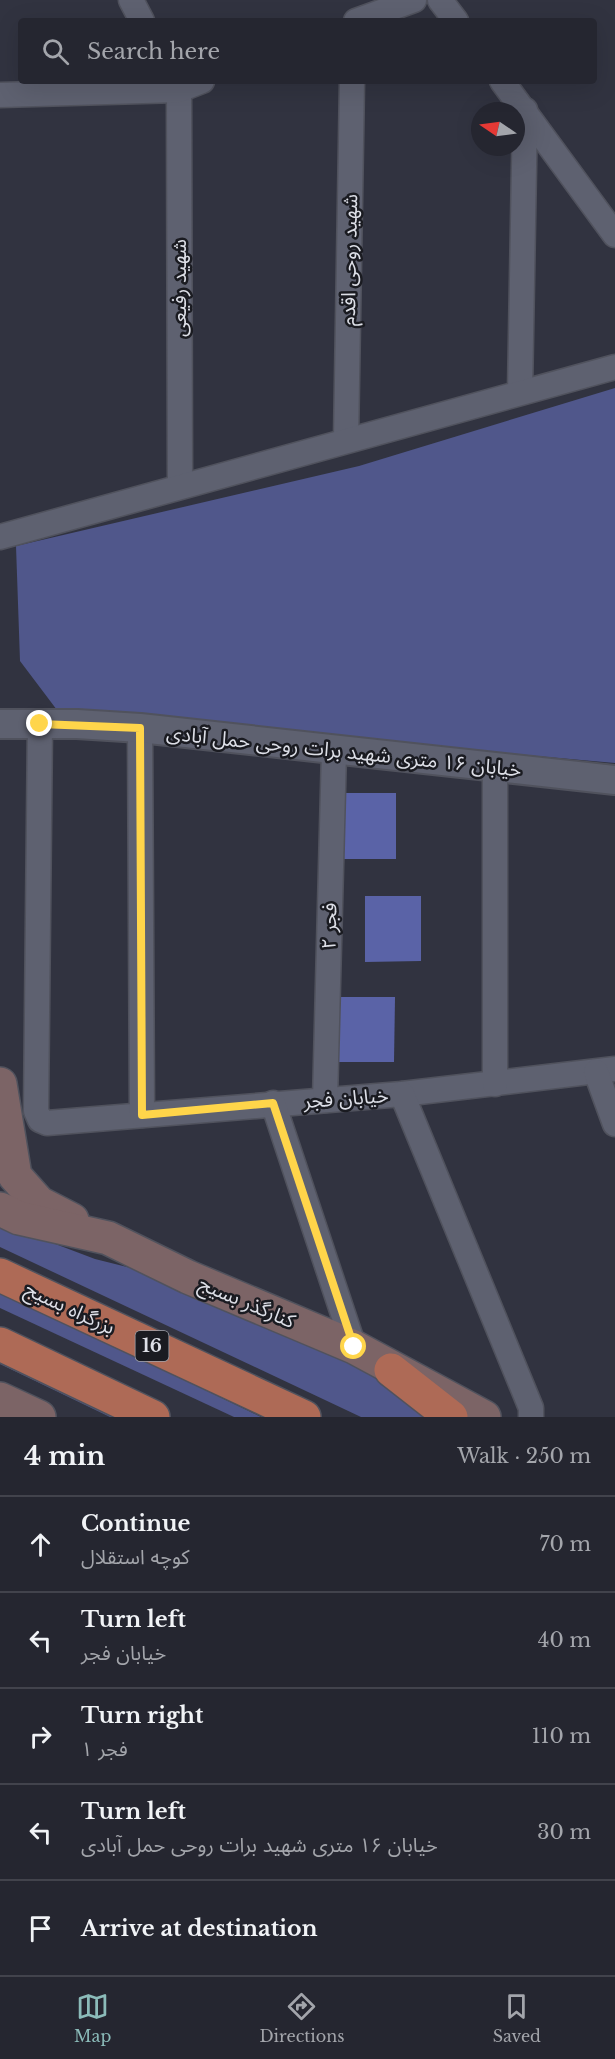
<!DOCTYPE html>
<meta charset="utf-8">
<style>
body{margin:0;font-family:"Libre Baskerville","Noto Sans Arabic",serif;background:#2d2e38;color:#f1f3f6}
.compass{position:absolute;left:471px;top:102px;width:54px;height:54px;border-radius:50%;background:#252630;box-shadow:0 6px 24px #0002;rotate:283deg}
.stop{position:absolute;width:18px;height:18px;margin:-14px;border:4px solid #ffd54a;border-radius:50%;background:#fff}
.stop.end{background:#ffd54a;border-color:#fff;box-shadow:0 2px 6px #0008}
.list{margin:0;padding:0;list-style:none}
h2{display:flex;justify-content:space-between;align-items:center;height:78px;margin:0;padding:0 24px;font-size:26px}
h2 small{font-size:20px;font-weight:400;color:#a3a5ab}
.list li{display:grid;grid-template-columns:39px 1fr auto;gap:18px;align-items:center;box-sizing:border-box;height:96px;padding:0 24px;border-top:2px solid #42434c}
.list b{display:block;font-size:22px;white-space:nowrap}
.list p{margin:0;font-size:20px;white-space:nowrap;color:#a3a5ab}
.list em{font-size:20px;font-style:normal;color:#a3a5ab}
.icon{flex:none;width:33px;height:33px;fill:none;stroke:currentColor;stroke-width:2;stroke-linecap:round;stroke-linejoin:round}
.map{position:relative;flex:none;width:615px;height:1417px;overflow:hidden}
.search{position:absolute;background:#252630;box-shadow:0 6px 24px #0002;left:18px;right:18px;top:18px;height:66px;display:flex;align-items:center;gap:15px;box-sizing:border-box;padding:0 21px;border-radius:6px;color:#a3a5ab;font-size:22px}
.sheet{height:558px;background:#252630}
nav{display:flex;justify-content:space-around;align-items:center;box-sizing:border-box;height:84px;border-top:2px solid #42434c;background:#252630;font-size:16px;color:#a3a5ab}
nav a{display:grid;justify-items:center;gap:3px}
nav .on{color:#8bbbb9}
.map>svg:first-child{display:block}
</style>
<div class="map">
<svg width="615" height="1417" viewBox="0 0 615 1417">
<rect width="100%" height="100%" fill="#313340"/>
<!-- green -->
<g fill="#50578b">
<path d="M615,388V763L60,714L20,661L16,546L359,466Z"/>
<path d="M0,1223L95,1259L179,1280L362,1368L429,1417H361L0,1247Z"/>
<path d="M0,1291L261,1417H234L0,1308Z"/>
<path d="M0,1353L134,1417H110L0,1364Z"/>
</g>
<!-- building -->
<g fill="#5a63a7">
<rect x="339" y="793" width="57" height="66"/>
<path d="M365,896H421V961L365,962Z"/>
<path d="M338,997H395L394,1062H338Z"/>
</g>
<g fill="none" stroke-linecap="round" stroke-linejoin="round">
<defs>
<g id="minor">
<path d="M131,0L142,21"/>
<path d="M440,0L456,21"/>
<path d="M356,21L414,0"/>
<path d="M174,81L179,90L180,485"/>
<path d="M502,81L615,235"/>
<path d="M0,95L179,90L202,81"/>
<path d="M520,392L525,110"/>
<path d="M346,440L352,81"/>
<path d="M0,537L615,367"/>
<path d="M40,724L36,1111L40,1120L47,1123L402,1094L615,1069"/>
<path d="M140,728L142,1115"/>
<path d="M596,1072L615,1124"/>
<path d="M495,1084V768"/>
<path d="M402,1094L531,1408V1417"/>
<path d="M325,1100L334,751"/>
<path d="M273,1103L354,1347"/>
</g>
<path id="tertiary" d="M0,724H77L140,728L615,780"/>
<g id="secondary">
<path d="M0,1084L15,1176L39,1203L72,1220"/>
<path d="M0,1209L19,1218L108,1238L188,1277L354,1347L484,1417"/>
<path d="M0,1399L39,1417"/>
</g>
<g id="trunk">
<path d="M0,1275L304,1417"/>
<path d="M0,1344L153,1417"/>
<path d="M391,1370L451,1417"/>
</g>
</defs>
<!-- minor casing -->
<use href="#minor" stroke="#50525d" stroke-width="27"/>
<!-- tertiary casing -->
<use href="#tertiary" stroke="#50525d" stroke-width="32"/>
<!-- secondary casing -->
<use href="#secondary" stroke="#50525d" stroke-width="36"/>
<!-- trunk casing -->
<use href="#trunk" stroke="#50525d" stroke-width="36"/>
<!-- minor -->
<use href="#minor" stroke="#5e6170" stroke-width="24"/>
<!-- tertiary -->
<use href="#tertiary" stroke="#5e6170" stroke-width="28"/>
<!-- secondary -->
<use href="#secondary" stroke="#7c6466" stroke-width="33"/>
<!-- trunk -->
<use href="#trunk" stroke="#ae6a56" stroke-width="33"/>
</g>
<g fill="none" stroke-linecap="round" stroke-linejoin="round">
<!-- route -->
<path stroke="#ffd54a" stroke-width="8" d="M40,724L140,728L142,1115L273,1103L354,1347"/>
</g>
<g text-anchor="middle" stroke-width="5" stroke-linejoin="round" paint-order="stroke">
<!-- shield labels -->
<rect fill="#1a1b21" stroke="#a2a4ac" stroke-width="1.5" x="135.5" y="1331" width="33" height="30" rx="4.5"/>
<g font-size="18" font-weight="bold" fill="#dddfe7">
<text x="152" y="1352">16</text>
</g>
<!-- street labels -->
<g font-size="20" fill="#dddfe7" stroke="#1a1b21">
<text transform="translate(349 260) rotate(-89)" y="7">شهید روحی اقدم</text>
<text transform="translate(179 288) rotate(-90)" y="7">شهید رفیعی</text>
<text transform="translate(344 751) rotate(6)" y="7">خیابان ۱۶ متری شهید برات روحی حمل آبادی</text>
<text transform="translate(329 926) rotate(-89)" y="7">فجر ۲</text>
<text transform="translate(346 1098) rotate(-4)" y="7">خیابان فجر</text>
<text transform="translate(247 1302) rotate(23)" y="7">کنارگذر بسیج</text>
<text transform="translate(70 1308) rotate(25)" y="7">بزرگراه بسیج</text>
</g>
</g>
</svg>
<svg class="compass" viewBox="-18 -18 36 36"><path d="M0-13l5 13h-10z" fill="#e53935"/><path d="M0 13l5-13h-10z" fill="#a3a5ab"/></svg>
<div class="stop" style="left:354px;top:1347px"></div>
<div class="stop end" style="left:40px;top:724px"></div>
<div class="search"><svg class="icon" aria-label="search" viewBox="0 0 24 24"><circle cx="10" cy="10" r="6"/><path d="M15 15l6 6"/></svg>Search here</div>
</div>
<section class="sheet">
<h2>4 min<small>Walk · 250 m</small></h2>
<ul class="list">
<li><svg class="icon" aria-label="ahead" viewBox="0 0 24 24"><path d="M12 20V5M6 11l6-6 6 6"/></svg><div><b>Continue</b><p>کوچه استقلال</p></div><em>70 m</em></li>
<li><svg class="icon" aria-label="left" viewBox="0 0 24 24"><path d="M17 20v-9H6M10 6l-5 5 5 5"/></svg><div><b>Turn left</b><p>خیابان فجر</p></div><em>40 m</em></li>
<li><svg class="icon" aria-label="right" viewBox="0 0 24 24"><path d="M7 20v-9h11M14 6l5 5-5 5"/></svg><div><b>Turn right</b><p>فجر ۱</p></div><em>110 m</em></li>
<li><svg class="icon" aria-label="left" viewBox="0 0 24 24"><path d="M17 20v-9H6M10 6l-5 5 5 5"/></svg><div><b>Turn left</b><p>خیابان ۱۶ متری شهید برات روحی حمل آبادی</p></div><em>30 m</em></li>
<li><svg class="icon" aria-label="arrive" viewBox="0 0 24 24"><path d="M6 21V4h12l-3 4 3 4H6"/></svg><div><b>Arrive at destination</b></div></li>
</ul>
</section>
<nav>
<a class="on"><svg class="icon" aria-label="map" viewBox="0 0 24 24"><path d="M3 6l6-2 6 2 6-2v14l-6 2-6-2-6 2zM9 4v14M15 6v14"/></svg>Map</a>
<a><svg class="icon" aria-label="directions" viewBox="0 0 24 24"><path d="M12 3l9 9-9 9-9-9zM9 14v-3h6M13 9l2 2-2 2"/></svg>Directions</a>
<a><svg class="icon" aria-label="saved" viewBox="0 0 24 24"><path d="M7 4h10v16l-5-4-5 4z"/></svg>Saved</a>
</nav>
